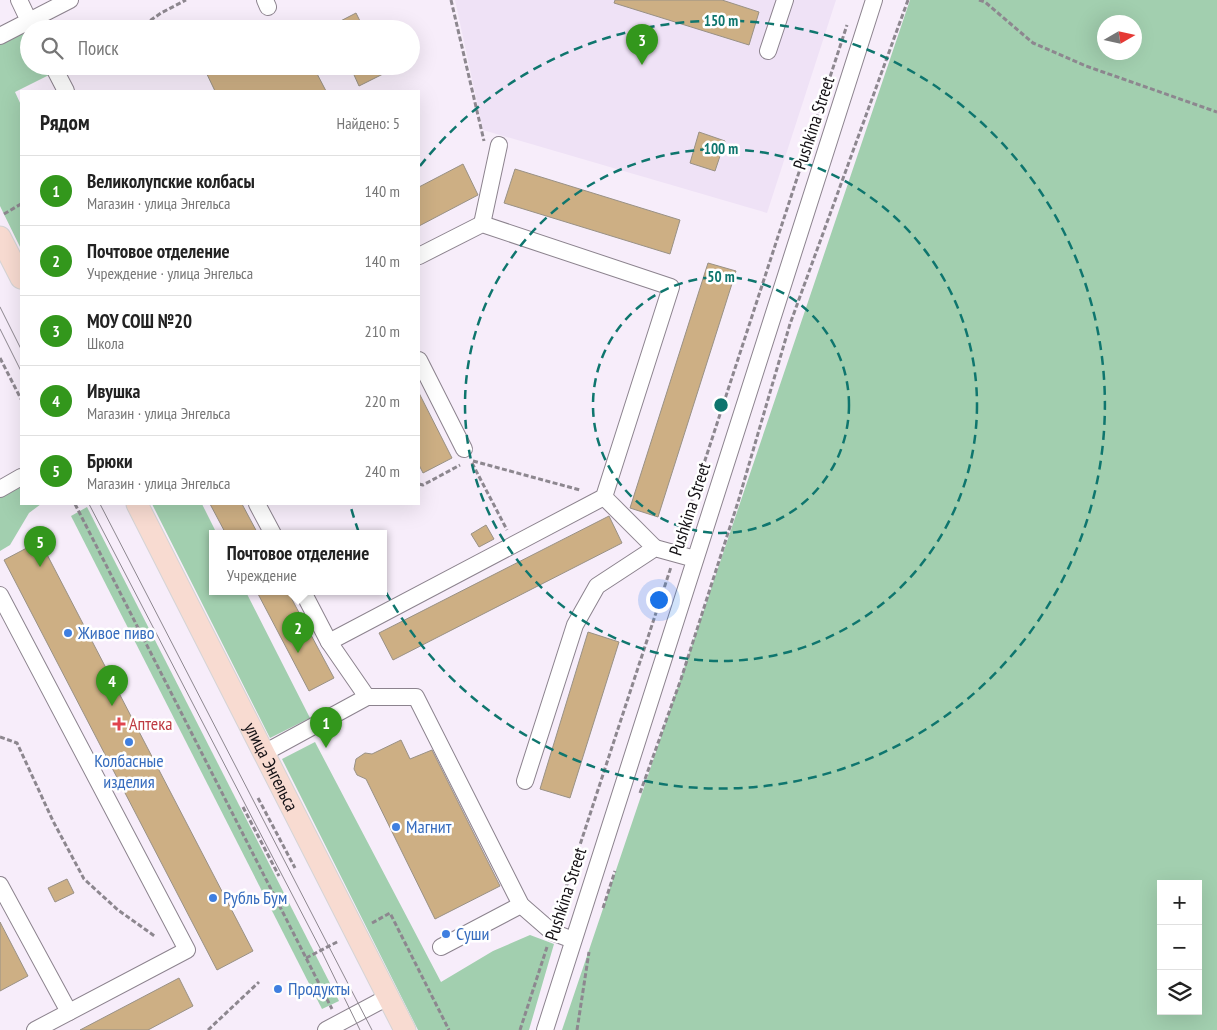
<!DOCTYPE html>
<html lang="ru">
<meta charset="utf-8">
<style>
body{margin:0;font-family:"PT Sans Narrow",sans-serif;background:#f6f6f6;color:#222}
.controls{position:absolute;right:15px;bottom:15px;display:grid;overflow:hidden;border-radius:0px;box-shadow:0 5px 20px #0002}
.controls button{width:45px;height:45px;display:grid;place-items:center;padding:0;border:0;border-bottom:1px solid #e0e0e0;background:#fff;color:#222;font:25px sans-serif}
.compass{position:absolute;left:1097px;top:15px;width:45px;height:45px;border-radius:50%;background:#fff;box-shadow:0 5px 20px #0002;rotate:81deg}
.you{position:absolute;left:658px;top:599px;width:18px;height:18px;margin:-12px;border:4px solid #fff;border-radius:50%;background:#1a73e8;box-shadow:0 0 0 8px #1a73e833}
.badge{display:grid;place-items:center;width:32px;height:32px;border-radius:50%;background:#33971c;color:#fff;font-size:16px;font-weight:700}
.pin{position:absolute;translate:-50% -41px;filter:drop-shadow(0 1px 2px #0008)}
.pin::after{content:'';position:absolute;top:26px;width:18px;height:15px;background:inherit;clip-path:polygon(0 0,100% 0,50% 100%)}
.popup{position:absolute;left:209px;top:530px;width:178px;height:65px;box-sizing:border-box;display:grid;place-content:center;border-radius:0px;background:#fff;filter:drop-shadow(0 1px 4px #0005);font-size:16px;white-space:nowrap;color:#767676}
.popup b{font-size:19px;color:#222}
.popup::after{content:'';position:absolute;left:50%;top:100%;margin-left:-10px;border:10px solid transparent;border-top-color:#fff}
.list{margin:0;padding:0;list-style:none}
h2{display:flex;justify-content:space-between;align-items:center;height:65px;margin:0;padding:0 20px;font-size:21px}
h2 small{font-size:16px;font-weight:400;color:#767676}
.list li{display:grid;grid-template-columns:32px 1fr auto;gap:15px;align-items:center;box-sizing:border-box;height:70px;padding:0 20px;border-top:1px solid #e0e0e0}
.list b{display:block;font-size:19px;white-space:nowrap}
.list p{margin:0;font-size:16px;white-space:nowrap;color:#767676}
.list em{font-size:16px;font-style:normal;color:#767676}
.icon{flex:none;width:28px;height:28px;fill:none;stroke:currentColor;stroke-width:2;stroke-linecap:round;stroke-linejoin:round}
.map{position:relative;flex:none;width:1217px;height:1030px;overflow:hidden}
.search{position:absolute;background:#fff;box-shadow:0 5px 20px #0002;left:20px;top:20px;width:400px;height:55px;display:flex;align-items:center;gap:12px;box-sizing:border-box;padding:0 18px;border-radius:28px;color:#767676;font-size:19px}
.panel{position:absolute;background:#fff;box-shadow:0 5px 20px #0002;left:20px;top:90px;width:400px;height:415px;border-radius:0px}
.map>svg:first-child{display:block}
</style>
<div class="map">
<svg width="1217" height="1030" viewBox="0 0 1217 1030">
<rect width="100%" height="100%" fill="#f7edfa"/>
<!-- education -->
<path fill="#efe2f6" d="M455,0H836L767,213L483,130Z"/>
<!-- green -->
<g fill="#a2cfaf" fill-rule="evenodd">
<path d="M910,0H1217V1030H562ZM1134,22V52H1104V22ZM1161,884H1198V1011H1161Z"/>
<path d="M26,28L29,34V66H45L49,75L15,92L21,105V249L0,206V40Z"/>
<path d="M21,485V504H41L29,513L10,545L0,551V496Z"/>
<path d="M152,504H202L217,534H213V592H246L310,718L270,738Z"/>
<path d="M87,507L339,1001L322,1009L71,516Z"/>
<path d="M315,742L441,982L493,951L530,935L554,944L529,1030H418L282,759Z"/>
</g>
<!-- building -->
<g fill="#cdaf84" stroke="#999185">
<path d="M615,0H722L759,12L749,45L614,3Z"/>
<path d="M356,13L364,29H325Z"/>
<path d="M203,66H313L326,91H215Z"/>
<path d="M350,66H399L359,86Z"/>
<path d="M699,132L725,141L715,171L690,163Z"/>
<path d="M463,164L478,195L419,226V187Z"/>
<path d="M515,169L680,220L670,254L504,203Z"/>
<path d="M708,263L736,271L658,517L630,508Z"/>
<path d="M419,393L452,458L423,473L419,465Z"/>
<path d="M210,504H242L258,534H226Z"/>
<path d="M609,516L622,543L393,660L379,633Z"/>
<path d="M486,525L494,539L479,547L471,534Z"/>
<path d="M40,541L253,951L217,970L4,560Z"/>
<path d="M257,592H288L334,678L309,691Z"/>
<path d="M588,632L619,642L570,798L540,789Z"/>
<path d="M401,740L410,759L432,750L500,886L435,919L366,779L357,775L354,769L356,759L365,753L372,754Z"/>
<path d="M67,879L74,893L55,902L48,888Z"/>
<path d="M0,922L28,976L0,991Z"/>
<path d="M179,978L193,1006L148,1030H80Z"/>
</g>
<g fill="none" stroke-linecap="round" stroke-linejoin="round">
<defs>
<g id="minor">
<path d="M265,0L268,7"/>
<path d="M33,29L29,21L70,0"/>
<path d="M0,36L29,21L19,0"/>
<path d="M768,51L785,0"/>
<path d="M53,66L66,91"/>
<path d="M482,224L499,145"/>
<path d="M419,360L464,449"/>
<path d="M0,489L21,477"/>
<path d="M604,497L655,548"/>
<path d="M257,504L273,534"/>
<path d="M303,592L329,642L367,697H416L521,905L552,932L573,940"/>
<path d="M0,595L187,950L35,1030"/>
<path d="M329,642L604,497L671,287L482,224L419,256"/>
<path d="M264,753L367,697"/>
<path d="M525,781L575,625L597,586L655,548L695,559"/>
<path d="M0,885L69,1012"/>
<path d="M441,947L521,905"/>
<path d="M326,1030L388,997"/>
<path d="M545,1030L874,0"/>
</g>
<g id="major">
<path d="M0,237L21,278"/>
<path id="s1" d="M137,504L405,1030"/>
</g>
</defs>
<!-- minor casing -->
<use href="#minor" stroke="#8c838e" stroke-width="18"/>
<!-- major casing -->
<use href="#major" stroke="#d5d4d5" stroke-width="23"/>
<!-- path -->
<g stroke="#8d878f" stroke-width="3" stroke-dasharray="5 2.5" stroke-linecap="butt">
<path d="M451,0L484,141"/>
<path d="M979,0L985,2L1033,43L1086,66L1217,112"/>
<path d="M138,29L161,13L186,0"/>
<path d="M73,73L83,66"/>
<path d="M4,214L21,204"/>
<path d="M0,358L21,399"/>
<path d="M473,461L580,490"/>
<path d="M472,463L507,530"/>
<path d="M419,484L423,485L460,465"/>
<path d="M75,504L332,1009"/>
<path d="M679,540L847,25"/>
<path d="M0,737L17,743L53,821L84,879L118,910L156,937"/>
<path d="M640,793L681,679L738,502L790,324L908,0"/>
<path d="M258,798L295,868"/>
<path d="M243,807L279,876"/>
<path d="M603,908L615,871"/>
<path d="M557,915L671,567"/>
<path d="M372,923L390,913L449,1030"/>
<path d="M306,958L339,941"/>
<path d="M208,1030L259,982"/>
<path d="M520,1030L547,947"/>
<path d="M577,1030L589,952"/>
</g>
<!-- minor -->
<use href="#minor" stroke="#fff" stroke-width="16"/>
<!-- major -->
<use href="#major" stroke="#f8dbd1" stroke-width="21"/>
<!-- tram -->
<g stroke="#8d878f" stroke-width="1">
<path d="M0,307L21,349"/>
<path d="M0,329L21,371"/>
<path d="M89,504L321,950L360,1030"/>
<path d="M100,504L372,1030"/>
</g>
</g>
<!-- distance rings -->
<g fill="none" stroke="#0f766e" stroke-width="2.5" stroke-dasharray="9 6">
<circle cx="721" cy="405" r="128"/>
<circle cx="721" cy="405" r="256"/>
<path d="M420 166A384 384 0 1 1 350 504"/>
</g>
<!-- markers -->
<g fill="#3f7fe0" stroke="#fff" stroke-width="2">
<circle cx="68" cy="633" r="5"/>
<circle cx="129" cy="742" r="5"/>
<circle cx="396" cy="827" r="5"/>
<circle cx="213" cy="898" r="5"/>
<circle cx="446" cy="934" r="5"/>
<circle cx="278" cy="989" r="5"/>
</g>
<path fill="#e0444e" stroke="#fff" stroke-width="2" d="M116.5 716.5h5v5h5v5h-5v5h-5v-5h-5v-5h5z"/>
<g text-anchor="middle" stroke-width="5" stroke-linejoin="round" paint-order="stroke">
<!-- street labels -->
<g font-size="18" fill="#131014" stroke="#fff">
<text transform="translate(814 123) rotate(-72)" y="6">Pushkina Street</text>
<text transform="translate(690 509) rotate(-72)" y="6">Pushkina Street</text>
<text dy="6" stroke="none"><textPath href="#s1" startOffset="295">улица Энгельса</textPath></text>
<text transform="translate(566 894) rotate(-72)" y="6">Pushkina Street</text>
</g>
<!-- shop labels -->
<g font-size="18" fill="#366cbe" stroke="#fff" text-anchor="start">
<text x="78" y="639">Живое пиво</text>
<text x="129" y="767" text-anchor="middle">Колбасные<tspan x="129" dy="21">изделия</tspan></text>
<text x="406" y="833">Магнит</text>
<text x="223" y="904">Рубль Бум</text>
<text x="456" y="940">Суши</text>
<text x="288" y="995">Продукты</text>
</g>
<!-- health labels -->
<g font-size="18" fill="#be3a42" stroke="#fff" text-anchor="start">
<text x="129" y="730">Аптека</text>
</g>
</g>
<circle cx="721" cy="405" r="8" fill="#0f766e" stroke="#fff" stroke-width="2.5"/>
<g font-size="15" text-anchor="middle" font-weight="bold" fill="#0f766e" stroke="#fff" stroke-width="5" stroke-linejoin="round" paint-order="stroke">
<text x="721" y="26">150 m</text>
<text x="721" y="154">100 m</text>
<text x="721" y="282">50 m</text>
</g>
</svg>
<div class="controls">
<button>+</button>
<button>−</button>
<button><svg class="icon" aria-label="layers" viewBox="0 0 24 24"><path d="M12 4l9 5-9 5-9-5zM3 14l9 5 9-5"/></svg></button>
</div>
<svg class="compass" viewBox="-18 -18 36 36"><path d="M0-13l5 13h-10z" fill="#e53935"/><path d="M0 13l5-13h-10z" fill="#767676"/></svg>
<div class="you"></div>
<div class="pin badge" style="left:326px;top:748px">1</div>
<div class="pin badge" style="left:298px;top:653px">2</div>
<div class="popup"><b>Почтовое отделение</b>Учреждение</div>
<div class="pin badge" style="left:642px;top:65px">3</div>
<div class="pin badge" style="left:112px;top:706px">4</div>
<div class="pin badge" style="left:40px;top:567px">5</div>
<div class="search"><svg class="icon" aria-label="search" viewBox="0 0 24 24"><circle cx="10" cy="10" r="6"/><path d="M15 15l6 6"/></svg>Поиск</div>
<section class="panel">
<h2>Рядом<small>Найдено: 5</small></h2>
<ul class="list">
<li><span class="badge">1</span><div><b>Великолупские колбасы</b><p>Магазин · улица Энгельса</p></div><em>140 m</em></li>
<li><span class="badge">2</span><div><b>Почтовое отделение</b><p>Учреждение · улица Энгельса</p></div><em>140 m</em></li>
<li><span class="badge">3</span><div><b>МОУ СОШ №20</b><p>Школа</p></div><em>210 m</em></li>
<li><span class="badge">4</span><div><b>Ивушка</b><p>Магазин · улица Энгельса</p></div><em>220 m</em></li>
<li><span class="badge">5</span><div><b>Брюки</b><p>Магазин · улица Энгельса</p></div><em>240 m</em></li>
</ul>
</section>
</div>
